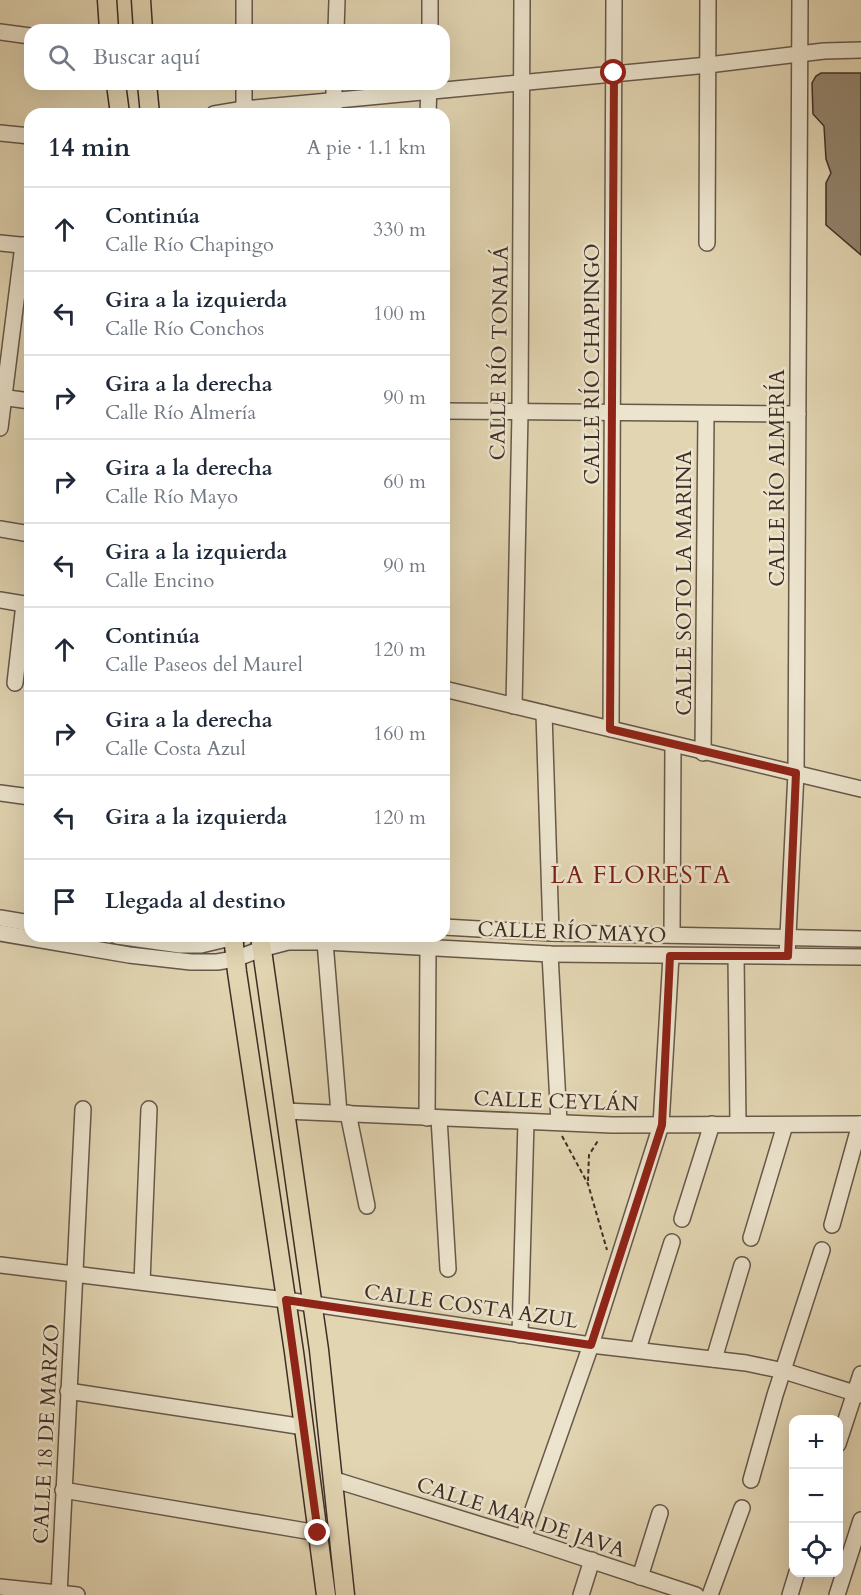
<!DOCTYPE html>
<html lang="es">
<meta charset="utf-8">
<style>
body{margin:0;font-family:Cardo,serif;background:#f2f2f3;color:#1f2937}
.controls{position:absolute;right:18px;bottom:18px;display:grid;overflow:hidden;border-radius:12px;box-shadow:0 6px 24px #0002}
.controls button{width:54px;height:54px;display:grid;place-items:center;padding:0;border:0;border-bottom:2px solid #e0e1e3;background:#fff;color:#1f2937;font:30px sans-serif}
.stop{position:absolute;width:18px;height:18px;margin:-14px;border:4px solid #8f2418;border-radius:50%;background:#fff}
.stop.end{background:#8f2418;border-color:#fff;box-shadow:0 2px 6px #0008}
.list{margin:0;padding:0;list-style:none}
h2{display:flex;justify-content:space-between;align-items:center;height:78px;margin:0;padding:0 24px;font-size:26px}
h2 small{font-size:20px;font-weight:400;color:#747a83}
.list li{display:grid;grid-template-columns:39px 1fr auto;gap:18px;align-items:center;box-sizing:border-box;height:84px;padding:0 24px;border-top:2px solid #e0e1e3}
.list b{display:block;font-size:22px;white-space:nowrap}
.list p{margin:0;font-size:20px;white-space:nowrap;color:#747a83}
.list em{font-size:20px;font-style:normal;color:#747a83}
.icon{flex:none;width:33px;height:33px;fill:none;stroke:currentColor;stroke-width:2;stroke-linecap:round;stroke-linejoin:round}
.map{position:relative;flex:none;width:861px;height:1595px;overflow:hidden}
.search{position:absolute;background:#fff;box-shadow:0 6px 24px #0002;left:24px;top:24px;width:426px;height:66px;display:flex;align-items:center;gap:15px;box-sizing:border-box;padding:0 21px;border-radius:18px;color:#747a83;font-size:22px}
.panel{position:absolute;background:#fff;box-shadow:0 6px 24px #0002;left:24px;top:108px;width:426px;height:834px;border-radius:18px}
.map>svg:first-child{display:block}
</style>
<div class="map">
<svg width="861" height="1595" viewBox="0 0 861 1595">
<rect width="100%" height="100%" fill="#e2d5b2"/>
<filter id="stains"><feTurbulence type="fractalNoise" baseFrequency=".00333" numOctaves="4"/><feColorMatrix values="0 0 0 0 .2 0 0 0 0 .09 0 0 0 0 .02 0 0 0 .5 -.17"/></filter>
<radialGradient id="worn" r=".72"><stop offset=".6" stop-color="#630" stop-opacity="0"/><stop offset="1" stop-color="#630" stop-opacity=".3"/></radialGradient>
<!-- building -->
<path fill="#93856f" stroke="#3e2e27" stroke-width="1.5" d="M821,73H861V255L826,225V183L831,173L826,159L824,126L813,114L812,83L816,76Z"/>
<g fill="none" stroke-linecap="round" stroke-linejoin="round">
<defs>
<g id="minor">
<path d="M244,0V30"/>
<path d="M336,30L337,0"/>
<path d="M430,30V0"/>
<path d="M0,32L30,36"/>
<path d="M214,114L244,109L708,65L824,51L861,50"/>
<path d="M244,114V84"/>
<path d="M334,114V84"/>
<path d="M428,114L429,84"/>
<path d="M0,133L30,136"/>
<path d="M0,243L30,246"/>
<path d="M707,243L708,0"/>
<path d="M0,397L30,401"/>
<path d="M444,411L798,414"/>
<path d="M0,428L23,245"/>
<path d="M0,529L30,534"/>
<path d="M0,600L30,605"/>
<path d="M15,683L24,604"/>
<path d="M444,689L861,789"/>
<path d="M514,706L520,413L522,0"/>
<path d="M544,713L551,933"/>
<path d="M611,729L614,0"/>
<path d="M703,753L706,414"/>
<path d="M0,793L30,797"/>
<path d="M0,918L30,923"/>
<path d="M444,927L551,933L861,939"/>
<path d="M0,933L129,955L191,962H217L235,959L261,949L288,942H325L550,954L861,957"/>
<path d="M672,935L673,745"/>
<path d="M117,936L180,945H201L239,936"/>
<path d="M325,942L339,1113"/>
<path d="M550,954L559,1122"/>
<path d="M736,956L738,1124"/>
<path d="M787,956L796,773L800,0"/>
<path d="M285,1111L612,1125L861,1124"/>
<path d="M348,1113L367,1206"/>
<path d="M427,1118L428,948"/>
<path d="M439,1118L448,1269"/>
<path d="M682,1219L712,1124"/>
<path d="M832,1225L860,1124"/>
<path d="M751,1238L785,1125"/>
<path d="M0,1265L286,1300L591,1345L746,1363L784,1371L861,1395"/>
<path d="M142,1282L149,1109"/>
<path d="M520,1335L526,1122"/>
<path d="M638,1349L672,1242"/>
<path d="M714,1359L742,1265"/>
<path d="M68,1391L304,1427"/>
<path d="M838,1444L861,1374"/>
<path d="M332,1479L523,1538L696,1595"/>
<path d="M751,1480L775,1395L822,1250"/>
<path d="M63,1490L318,1533"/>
<path d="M523,1538L591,1345L661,1125L671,956"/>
<path d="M640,1577L660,1513"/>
<path d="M0,1587L77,1595"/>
<path d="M59,1595L83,1109"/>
<path d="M581,1595L592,1560"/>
<path d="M710,1595L742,1508"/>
<path d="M790,1595L797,1572"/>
<path d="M837,1595L861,1520"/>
</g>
<g id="major">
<path d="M107,0L109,30"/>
<path d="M141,0L143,30"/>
<path d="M116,84L120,114"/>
<path d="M147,84L150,114"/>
<path d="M233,936L237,972L294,1352L326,1595"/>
<path d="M260,936L319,1350L345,1595"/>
</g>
</defs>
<!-- minor casing -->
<use href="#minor" stroke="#67584a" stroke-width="18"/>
<!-- major casing -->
<use href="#major" stroke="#3e2e27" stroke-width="21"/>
<!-- path -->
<g stroke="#3e2e27" stroke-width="2" stroke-dasharray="4.5 3" stroke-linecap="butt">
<path d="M562,1136L588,1184L607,1250"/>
<path d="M588,1181L589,1155L599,1139"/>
</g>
<!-- minor -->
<use href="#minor" stroke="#ece4cd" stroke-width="15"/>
<!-- major -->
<use href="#major" stroke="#e2d5b2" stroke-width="18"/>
</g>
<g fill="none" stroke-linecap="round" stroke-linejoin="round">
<!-- route -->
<path stroke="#8f2418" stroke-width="8" d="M318,1533L286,1300L591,1345L662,1125L670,956H788L796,773L610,729L614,73"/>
</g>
<g text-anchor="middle" stroke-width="5" stroke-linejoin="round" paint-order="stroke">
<!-- street labels -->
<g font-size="21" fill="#3e2e27" stroke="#ece4cd">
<text transform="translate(499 353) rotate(-89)" y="7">CALLE RÍO TONALÁ</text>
<text transform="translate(592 364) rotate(-90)" y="7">CALLE RÍO CHAPINGO</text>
<text transform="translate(777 478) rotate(-90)" y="7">CALLE RÍO ALMERÍA</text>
<text transform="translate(684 583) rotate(-90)" y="7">CALLE SOTO LA MARINA</text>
<text transform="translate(572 932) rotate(2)" y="7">CALLE RÍO MAYO</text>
<text transform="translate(556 1101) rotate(2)" y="7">CALLE CEYLÁN</text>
<text transform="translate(471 1306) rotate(8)" y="7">CALLE COSTA AZUL</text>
<text transform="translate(46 1434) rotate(-87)" y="7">CALLE 18 DE MARZO</text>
<text transform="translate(521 1517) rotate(18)" y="7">CALLE MAR DE JAVA</text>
</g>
<!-- quarter labels -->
<g font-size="24" letter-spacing="1.5" fill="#7a1f14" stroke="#ece4cd">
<text x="641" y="883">LA FLORESTA</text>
</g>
</g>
<rect width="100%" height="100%" filter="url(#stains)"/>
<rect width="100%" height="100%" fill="url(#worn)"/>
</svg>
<div class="controls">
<button>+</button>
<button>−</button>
<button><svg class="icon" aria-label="locate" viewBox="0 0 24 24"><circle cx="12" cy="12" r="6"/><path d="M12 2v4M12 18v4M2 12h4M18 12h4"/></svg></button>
</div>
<div class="stop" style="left:614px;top:73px"></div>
<div class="stop end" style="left:318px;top:1533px"></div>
<div class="search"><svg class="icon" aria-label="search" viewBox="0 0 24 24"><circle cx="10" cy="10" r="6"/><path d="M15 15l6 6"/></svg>Buscar aquí</div>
<section class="panel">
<h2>14 min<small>A pie · 1.1 km</small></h2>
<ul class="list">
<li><svg class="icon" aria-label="ahead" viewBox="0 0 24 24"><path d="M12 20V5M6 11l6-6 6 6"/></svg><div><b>Continúa</b><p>Calle Río Chapingo</p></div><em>330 m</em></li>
<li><svg class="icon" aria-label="left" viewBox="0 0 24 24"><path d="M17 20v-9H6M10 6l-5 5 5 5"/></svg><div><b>Gira a la izquierda</b><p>Calle Río Conchos</p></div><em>100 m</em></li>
<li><svg class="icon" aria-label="right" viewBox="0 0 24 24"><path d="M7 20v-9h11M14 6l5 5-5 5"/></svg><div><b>Gira a la derecha</b><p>Calle Río Almería</p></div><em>90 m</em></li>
<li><svg class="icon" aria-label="right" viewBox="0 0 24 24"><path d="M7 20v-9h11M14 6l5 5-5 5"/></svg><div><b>Gira a la derecha</b><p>Calle Río Mayo</p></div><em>60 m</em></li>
<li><svg class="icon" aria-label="left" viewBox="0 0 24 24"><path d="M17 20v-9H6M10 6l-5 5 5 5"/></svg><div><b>Gira a la izquierda</b><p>Calle Encino</p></div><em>90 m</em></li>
<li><svg class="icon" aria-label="ahead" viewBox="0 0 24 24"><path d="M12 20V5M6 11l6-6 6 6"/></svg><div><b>Continúa</b><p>Calle Paseos del Maurel</p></div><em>120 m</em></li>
<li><svg class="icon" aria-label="right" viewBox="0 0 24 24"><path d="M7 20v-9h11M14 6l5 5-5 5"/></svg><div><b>Gira a la derecha</b><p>Calle Costa Azul</p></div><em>160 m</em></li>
<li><svg class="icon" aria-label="left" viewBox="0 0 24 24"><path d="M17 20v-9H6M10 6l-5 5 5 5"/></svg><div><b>Gira a la izquierda</b></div><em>120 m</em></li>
<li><svg class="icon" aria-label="arrive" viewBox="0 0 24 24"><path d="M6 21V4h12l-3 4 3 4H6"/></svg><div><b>Llegada al destino</b></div></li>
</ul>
</section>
</div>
